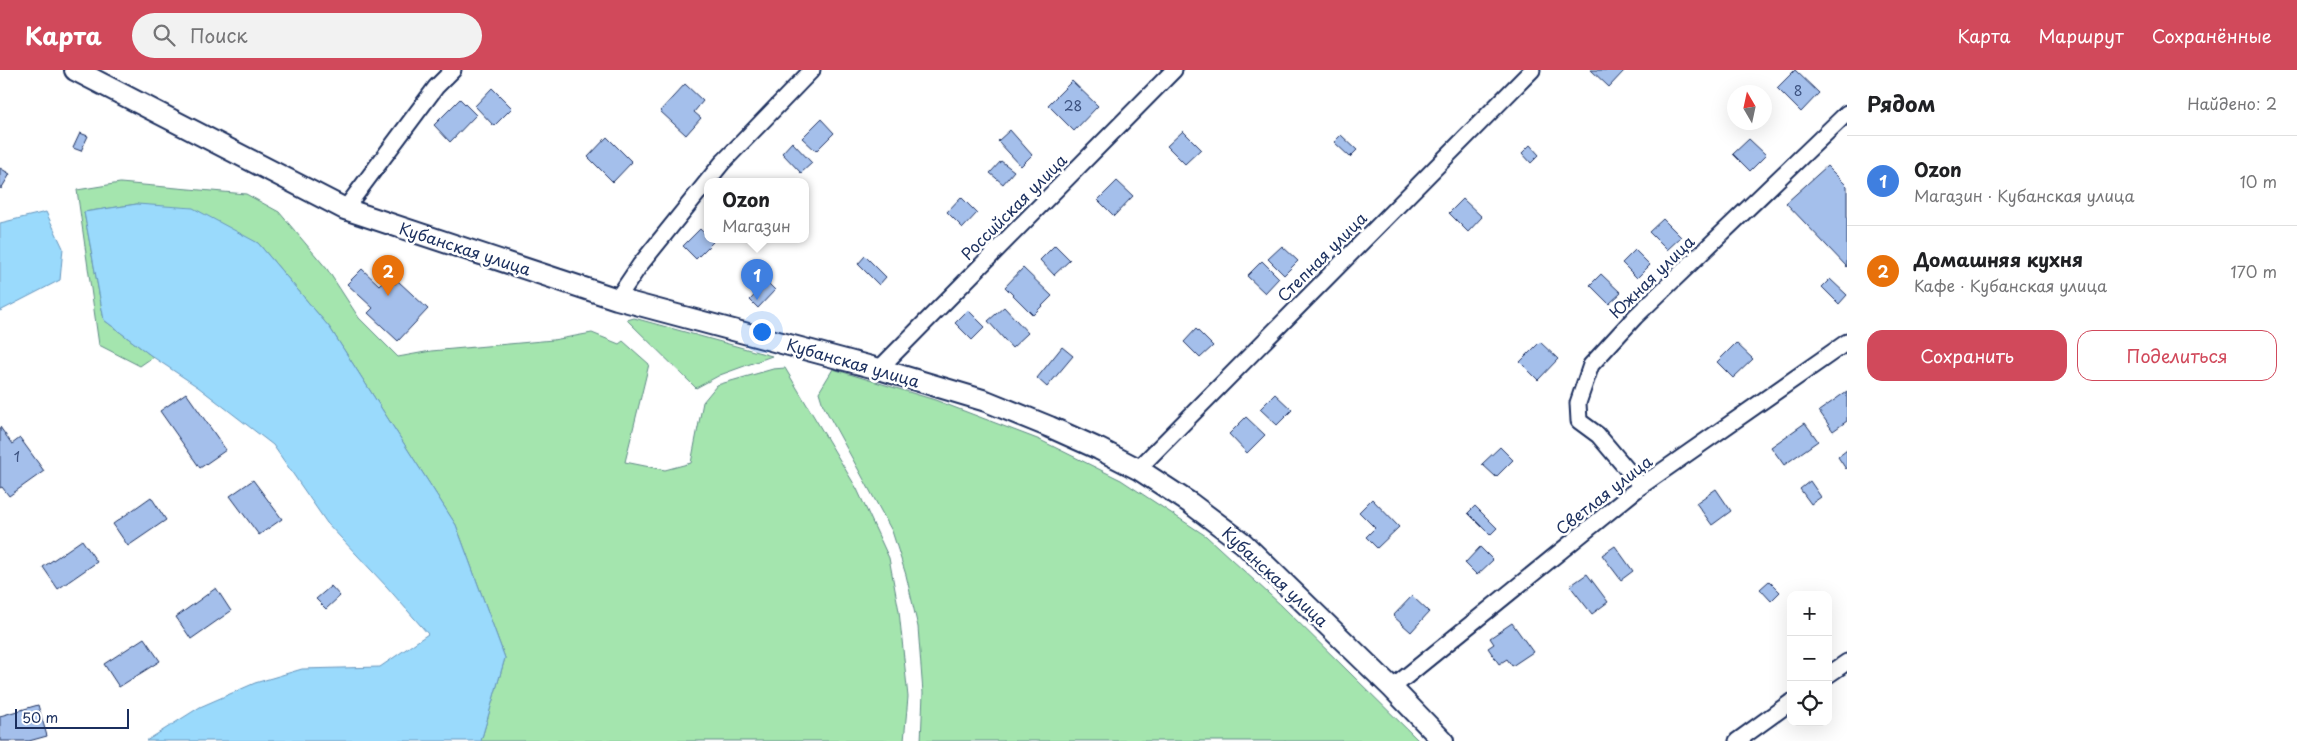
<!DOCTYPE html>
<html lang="ru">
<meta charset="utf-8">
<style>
body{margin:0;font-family:"Playpen Sans",sans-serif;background:#f2f2f2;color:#202124}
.controls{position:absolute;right:15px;bottom:15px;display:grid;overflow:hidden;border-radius:10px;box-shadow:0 5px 20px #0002}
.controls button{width:45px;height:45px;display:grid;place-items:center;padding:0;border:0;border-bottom:1px solid #e0e0e0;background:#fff;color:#202124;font:25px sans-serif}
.compass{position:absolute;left:1727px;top:15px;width:45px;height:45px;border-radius:50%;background:#fff;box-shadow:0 5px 20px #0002;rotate:351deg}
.scale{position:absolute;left:15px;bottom:12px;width:114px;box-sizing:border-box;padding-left:5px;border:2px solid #1b2f5e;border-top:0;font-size:14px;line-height:18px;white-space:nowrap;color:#1b2f5e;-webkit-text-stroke:4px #fff;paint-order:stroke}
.you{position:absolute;left:761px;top:261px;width:18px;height:18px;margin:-12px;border:4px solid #fff;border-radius:50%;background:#1a73e8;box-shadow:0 0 0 8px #1a73e833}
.badge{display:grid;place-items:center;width:32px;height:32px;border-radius:50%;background:#d1495b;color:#fff;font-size:16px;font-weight:700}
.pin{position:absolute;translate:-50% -41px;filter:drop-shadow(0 1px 2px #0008)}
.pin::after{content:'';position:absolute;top:26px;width:18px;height:15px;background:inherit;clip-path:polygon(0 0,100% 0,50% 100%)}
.popup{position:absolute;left:704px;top:108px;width:105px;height:65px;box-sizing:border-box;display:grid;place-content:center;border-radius:10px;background:#fff;filter:drop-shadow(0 1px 4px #0005);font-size:16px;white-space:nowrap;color:#757577}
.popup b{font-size:19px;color:#202124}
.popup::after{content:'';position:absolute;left:50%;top:100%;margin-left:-10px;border:10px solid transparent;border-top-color:#fff}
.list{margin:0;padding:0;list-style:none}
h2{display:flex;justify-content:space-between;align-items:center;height:65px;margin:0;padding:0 20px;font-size:21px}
h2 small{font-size:16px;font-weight:400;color:#757577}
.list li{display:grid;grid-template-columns:32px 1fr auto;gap:15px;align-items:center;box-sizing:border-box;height:90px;padding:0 20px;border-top:1px solid #e0e0e0}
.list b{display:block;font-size:19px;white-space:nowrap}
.list p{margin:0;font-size:16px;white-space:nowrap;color:#757577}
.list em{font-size:16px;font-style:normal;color:#757577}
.actions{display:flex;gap:10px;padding:15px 20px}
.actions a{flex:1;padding:11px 0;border:1px solid #d1495b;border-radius:15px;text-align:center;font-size:18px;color:#d1495b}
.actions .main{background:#d1495b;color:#fff}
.icon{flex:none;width:28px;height:28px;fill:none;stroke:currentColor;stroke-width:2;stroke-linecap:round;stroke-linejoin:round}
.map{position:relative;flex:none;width:1847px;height:671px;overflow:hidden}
header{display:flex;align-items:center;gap:30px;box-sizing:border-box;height:70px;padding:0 25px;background:#d1495b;color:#fff}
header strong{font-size:24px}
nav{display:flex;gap:28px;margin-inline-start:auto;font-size:18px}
.search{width:350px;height:45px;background:#f2f2f2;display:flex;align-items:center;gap:12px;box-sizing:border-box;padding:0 18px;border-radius:28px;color:#757577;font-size:19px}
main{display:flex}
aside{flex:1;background:#fff}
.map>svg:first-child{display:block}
</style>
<header>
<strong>Карта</strong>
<div class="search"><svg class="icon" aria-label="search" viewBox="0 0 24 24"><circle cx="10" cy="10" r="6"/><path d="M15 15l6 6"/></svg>Поиск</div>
<nav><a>Карта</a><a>Маршрут</a><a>Сохранённые</a></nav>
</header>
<main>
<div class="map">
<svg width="1847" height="671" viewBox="0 0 1847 671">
<rect width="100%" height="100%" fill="#fff"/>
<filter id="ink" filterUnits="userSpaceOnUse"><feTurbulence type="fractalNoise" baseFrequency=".02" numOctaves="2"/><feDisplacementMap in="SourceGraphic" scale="10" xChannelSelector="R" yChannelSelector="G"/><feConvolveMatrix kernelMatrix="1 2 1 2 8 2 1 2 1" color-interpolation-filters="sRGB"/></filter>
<g filter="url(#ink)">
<!-- green -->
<g fill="#a4e5ae" stroke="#608a86">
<path d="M120,113L246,124L279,142L327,199L359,248L398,287L431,281L553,270L592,263L619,274L623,271L649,294L625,392L665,400L691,393L703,332L717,315L773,299L785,298L857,419L889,488L899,541L908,627L904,671H481L505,588L456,455L330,258L258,173L137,134L84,142L104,250L153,287L140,296L99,275L77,120Z"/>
<path d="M634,248L772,286L720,305L696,318L627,250Z"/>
<path d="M833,299L935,330L1040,370L1121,410L1206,466L1281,535L1419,671H921L923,623L918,557L906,505L892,461L823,335L819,322Z"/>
</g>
<!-- water -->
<g fill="#9adafc" stroke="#6796bd">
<path d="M137,134L193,138L258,173L330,258L456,455L505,588L481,671H146L200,637L255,613L302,599L380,597L428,564L387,517L327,453L273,375L198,317L153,287L104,250L84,142Z"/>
<path d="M46,142L63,178L60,210L0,241V153Z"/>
</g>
<!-- building -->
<g fill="#a4bfeb" stroke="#1b2f5e">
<path d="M1591,0H1623L1624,1L1609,17Z"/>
<path d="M1795,0L1819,23L1801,42L1777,18Z"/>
<path d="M1072,11L1098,36L1074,61L1048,35Z"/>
<path d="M685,14L703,31L694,42L701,48L686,65L660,41Z"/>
<path d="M492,18L512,38L494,56L475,36Z"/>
<path d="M460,29L476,45L450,72L434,55Z"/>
<path d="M821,49L834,63L816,81L802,68Z"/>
<path d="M1010,60L1032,85L1021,96L998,71Z"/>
<path d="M1183,61L1201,79L1185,94L1167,76Z"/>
<path d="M80,63L88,66L81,81L73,78Z"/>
<path d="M1341,65L1357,80L1350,87L1334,72Z"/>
<path d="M607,67L632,92L613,112L588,87Z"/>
<path d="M1749,69L1766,85L1750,101L1733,84Z"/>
<path d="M792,72L812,93L801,103L782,83Z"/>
<path d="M1530,75L1539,85L1531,93L1522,83Z"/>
<path d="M1001,91L1014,101L1003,114L990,103Z"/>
<path d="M1827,96L1847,116V197L1786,133Z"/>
<path d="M0,98L10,104L1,119L0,118Z"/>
<path d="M1117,111L1133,126L1114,146L1098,130Z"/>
<path d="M961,127L977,143L963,158L947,142Z"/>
<path d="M1463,129L1482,147L1468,162L1449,143Z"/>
<path d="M1663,149L1681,167L1667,180L1649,162Z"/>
<path d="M700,159L713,172L696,189L683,176Z"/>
<path d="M1055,175L1070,190L1054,205L1040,190Z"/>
<path d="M1282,176L1298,191L1284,205L1268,189Z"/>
<path d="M1635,180L1650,195L1637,208L1622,193Z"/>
<path d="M865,186L886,207L879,215L858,194Z"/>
<path d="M1262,191L1279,208L1265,223L1247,206Z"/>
<path d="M1023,198L1052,226L1033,245L1005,217Z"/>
<path d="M362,199L379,215L387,207L395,214L398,211L428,239L398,271L368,243L373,238L347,214Z"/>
<path d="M1601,204L1621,223L1609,234L1590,215Z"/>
<path d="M1830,209L1847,225L1839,234L1822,217Z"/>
<path d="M767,212L775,220L758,238L750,230Z"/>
<path d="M1004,237L1028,263L1012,278L988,251Z"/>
<path d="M968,240L985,257L972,270L955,253Z"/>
<path d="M1196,259L1213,276L1200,288L1184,272Z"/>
<path d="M1540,272L1558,289L1538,310L1520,292Z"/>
<path d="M1736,273L1753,289L1733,308L1717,292Z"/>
<path d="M1062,277L1073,286L1047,317L1037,308Z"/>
<path d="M1847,321V351L1833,361L1819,341Z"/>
<path d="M186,323L226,380L200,398L160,341Z"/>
<path d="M1275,324L1292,340L1277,355L1260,339Z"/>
<path d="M1246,347L1265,365L1247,383L1229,364Z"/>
<path d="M1805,353L1818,371L1784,395L1771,377Z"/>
<path d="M0,357L12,374L20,368L44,401L9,426L2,417L0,418Z"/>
<path d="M1500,377L1513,390L1496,407L1482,394Z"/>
<path d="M1847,380V398L1846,399L1838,387Z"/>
<path d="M253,410L282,449L259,465L230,426Z"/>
<path d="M1810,411L1821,427L1811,434L1800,419Z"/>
<path d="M1716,419L1731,441L1712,455L1696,433Z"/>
<path d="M151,427L166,450L128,476L113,454Z"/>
<path d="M1372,429L1399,457L1377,478L1366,467L1375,458L1359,442Z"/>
<path d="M1475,436L1497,458L1490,465L1468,443Z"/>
<path d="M82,470L97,492L58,519L43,497Z"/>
<path d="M1615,476L1633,501L1621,510L1602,485Z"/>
<path d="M1480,477L1493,490L1477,505L1465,493Z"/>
<path d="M1587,504L1608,532L1592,544L1570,516Z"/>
<path d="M1769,511L1780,522L1771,531L1760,519Z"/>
<path d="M331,516L340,526L326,539L316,529Z"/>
<path d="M216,518L231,541L191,569L176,547Z"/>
<path d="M1412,526L1429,542L1411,562L1393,546Z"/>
<path d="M1512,553L1533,582L1512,596L1507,589L1499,594L1488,578L1494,574L1490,568Z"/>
<path d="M144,568L160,591L119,617L104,594Z"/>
<path d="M38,635L47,666L29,671H0V646Z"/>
</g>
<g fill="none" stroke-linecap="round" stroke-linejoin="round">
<defs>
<g id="minor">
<path d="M345,139L436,17L453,0"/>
<path d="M617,229L640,195L722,93L812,0"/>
<path d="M879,299L1174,0"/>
<path d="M1138,399L1532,0"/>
<path d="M1641,416L1598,365L1579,351L1578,333L1591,295L1635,247L1847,43"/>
<path d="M1828,605L1847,592"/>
<path d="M1392,618L1641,416L1847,272"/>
<path d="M1737,671L1791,632"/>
</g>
<path id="secondary" d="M75,0L345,139L617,229L879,299L986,331L1050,357L1099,379L1138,399L1190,433L1243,473L1392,618L1443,671"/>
</defs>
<!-- minor casing -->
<use href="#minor" stroke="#1b2f5e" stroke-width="19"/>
<!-- secondary casing -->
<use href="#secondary" stroke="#1b2f5e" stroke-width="24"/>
<!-- minor -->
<use href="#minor" stroke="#fff" stroke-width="15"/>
<!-- secondary -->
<use href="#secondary" stroke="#fff" stroke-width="20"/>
</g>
</g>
<g text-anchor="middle" stroke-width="5" stroke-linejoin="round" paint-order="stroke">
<!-- number labels -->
<g font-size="14" fill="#3d5381">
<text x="1798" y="26">8</text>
<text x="1073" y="41">28</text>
<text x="17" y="392">1</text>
</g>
<!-- street labels -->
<g font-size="16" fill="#1b2f5e" stroke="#fff">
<text transform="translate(1014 137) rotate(-45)" y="6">Российская улица</text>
<text transform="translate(465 179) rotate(18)" y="6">Кубанская улица</text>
<text transform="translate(1322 187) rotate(-45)" y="6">Степная улица</text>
<text transform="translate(1652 207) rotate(-44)" y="6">Южная улица</text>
<text transform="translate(853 293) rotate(16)" y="6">Кубанская улица</text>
<text transform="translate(1604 425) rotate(-38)" y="6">Светлая улица</text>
<text transform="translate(1275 507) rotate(43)" y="6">Кубанская улица</text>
</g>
</g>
</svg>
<div class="controls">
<button>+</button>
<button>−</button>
<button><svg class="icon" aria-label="locate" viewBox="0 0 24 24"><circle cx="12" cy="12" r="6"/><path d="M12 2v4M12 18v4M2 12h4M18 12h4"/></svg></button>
</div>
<svg class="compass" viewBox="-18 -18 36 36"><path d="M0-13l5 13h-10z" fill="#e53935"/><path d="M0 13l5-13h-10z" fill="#757577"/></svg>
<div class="scale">50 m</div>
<div class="you"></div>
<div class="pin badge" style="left:757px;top:230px;background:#3f7fe0">1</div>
<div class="popup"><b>Ozon</b>Магазин</div>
<div class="pin badge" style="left:388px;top:226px;background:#e8710a">2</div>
</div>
<aside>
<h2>Рядом<small>Найдено: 2</small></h2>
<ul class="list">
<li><span class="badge" style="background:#3f7fe0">1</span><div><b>Ozon</b><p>Магазин · Кубанская улица</p></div><em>10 m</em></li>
<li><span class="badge" style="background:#e8710a">2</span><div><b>Домашняя кухня</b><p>Кафе · Кубанская улица</p></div><em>170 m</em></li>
</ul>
<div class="actions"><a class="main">Сохранить</a><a>Поделиться</a></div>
</aside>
</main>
